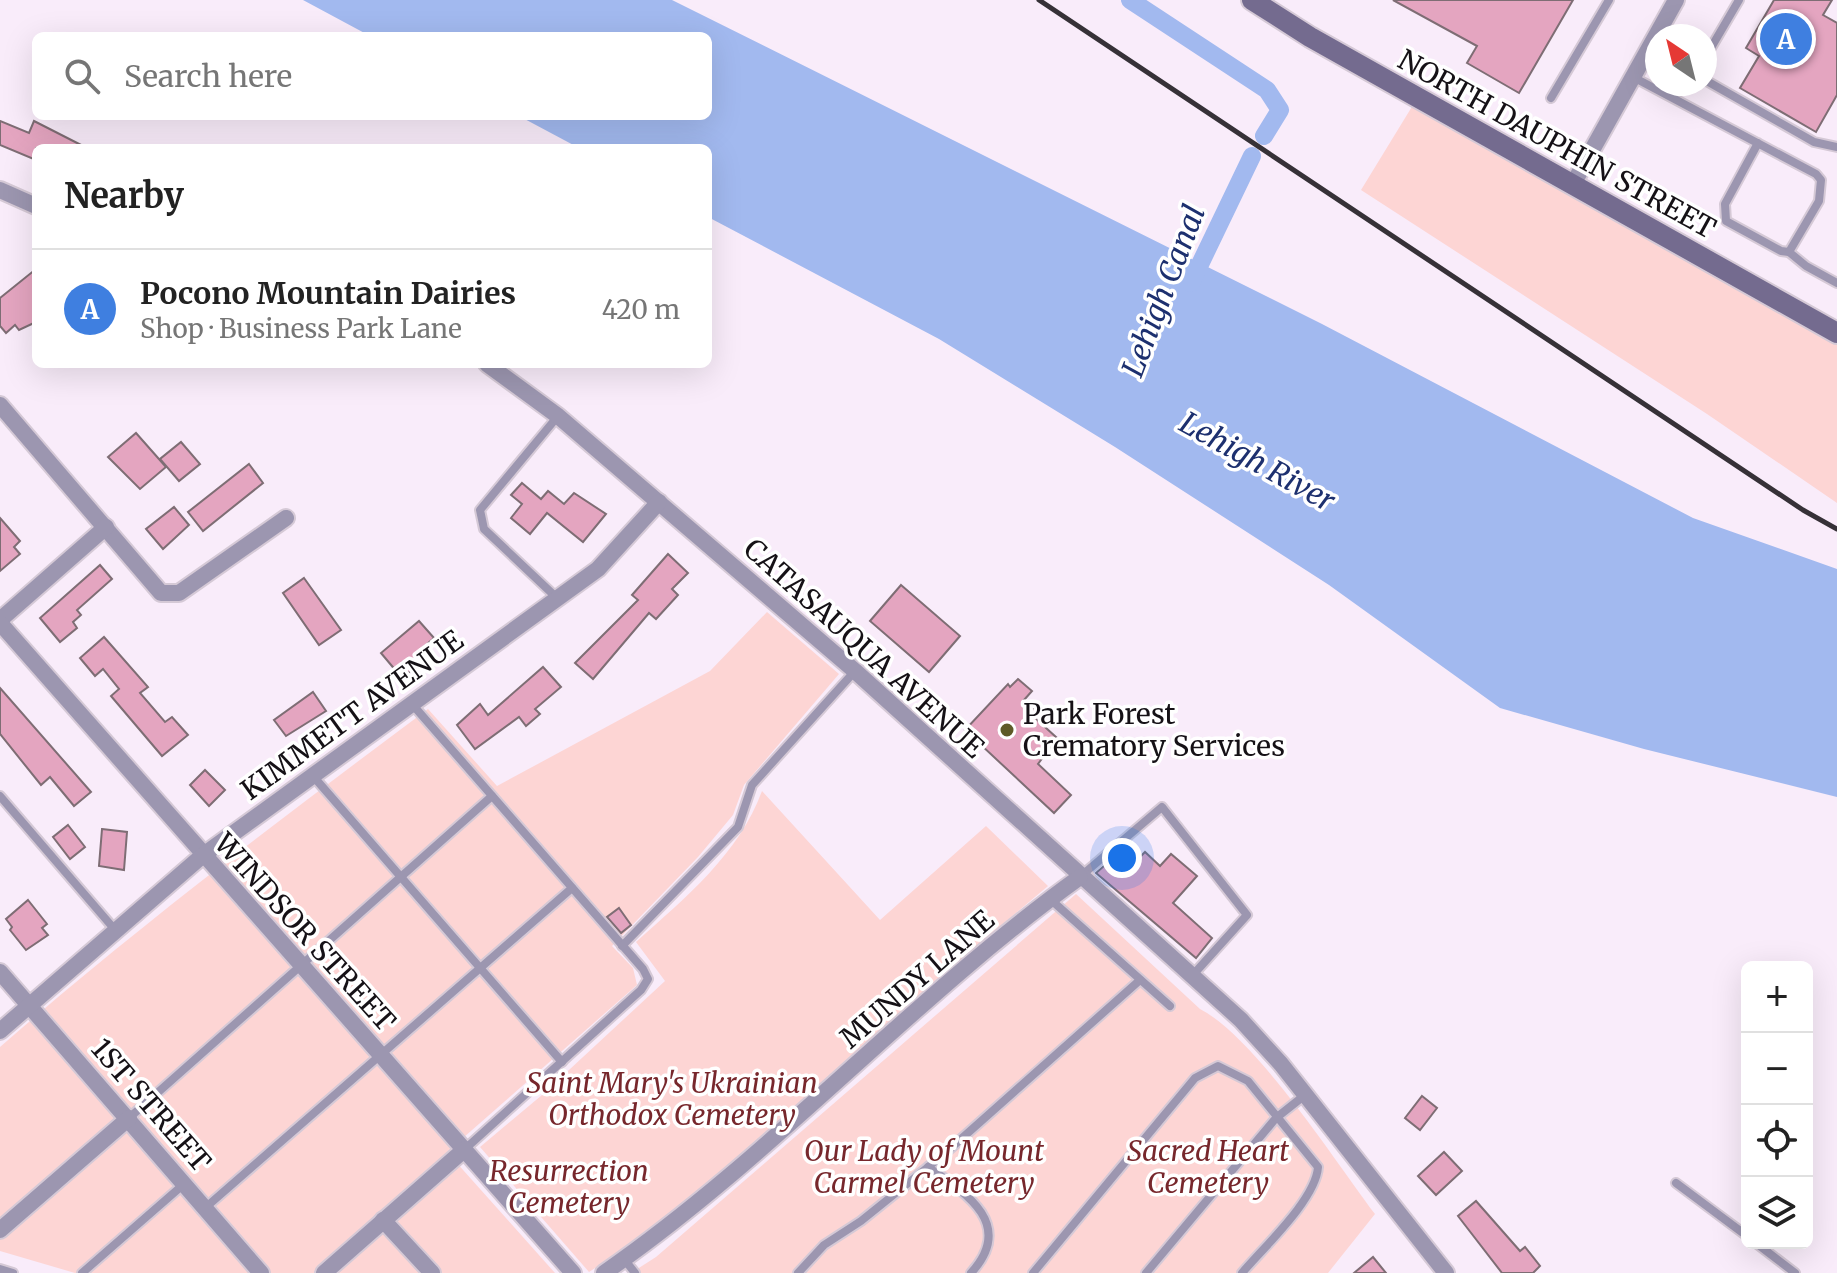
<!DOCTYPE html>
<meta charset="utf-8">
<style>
body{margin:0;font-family:Merriweather,serif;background:#f2f2f2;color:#222}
.controls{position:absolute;right:24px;bottom:24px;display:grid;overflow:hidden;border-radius:12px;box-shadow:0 8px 32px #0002}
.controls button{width:72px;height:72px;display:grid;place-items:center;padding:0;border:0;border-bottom:2px solid #e0e0e0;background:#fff;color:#222;font:40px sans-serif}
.compass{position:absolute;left:1645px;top:24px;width:72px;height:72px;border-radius:50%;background:#fff;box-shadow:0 8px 32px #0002;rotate:325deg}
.you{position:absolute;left:1122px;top:858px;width:28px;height:28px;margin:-20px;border:6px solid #fff;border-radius:50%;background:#1a73e8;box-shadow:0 0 0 12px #1a73e833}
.badge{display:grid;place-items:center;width:52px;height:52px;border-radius:50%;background:#5e5a27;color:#fff;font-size:26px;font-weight:700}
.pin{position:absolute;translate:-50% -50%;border:4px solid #fff;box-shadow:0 2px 8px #0006}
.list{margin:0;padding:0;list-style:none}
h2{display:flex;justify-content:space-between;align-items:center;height:104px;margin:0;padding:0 32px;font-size:34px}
h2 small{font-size:26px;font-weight:400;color:#767676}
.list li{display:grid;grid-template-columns:52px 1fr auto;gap:24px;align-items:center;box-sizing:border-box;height:120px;padding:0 32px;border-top:2px solid #e0e0e0}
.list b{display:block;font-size:30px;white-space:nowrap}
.list p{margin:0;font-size:26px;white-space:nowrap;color:#767676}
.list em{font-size:26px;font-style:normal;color:#767676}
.icon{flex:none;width:44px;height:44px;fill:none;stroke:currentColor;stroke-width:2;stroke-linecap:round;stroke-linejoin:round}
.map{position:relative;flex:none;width:1837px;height:1273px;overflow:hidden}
.search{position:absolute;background:#fff;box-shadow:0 8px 32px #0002;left:32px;top:32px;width:680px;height:88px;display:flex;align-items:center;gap:20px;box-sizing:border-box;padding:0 28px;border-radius:12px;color:#767676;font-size:30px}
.panel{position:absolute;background:#fff;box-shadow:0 8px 32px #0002;left:32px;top:144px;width:680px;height:224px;border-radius:12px}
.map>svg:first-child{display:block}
</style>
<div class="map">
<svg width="1837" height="1273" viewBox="0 0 1837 1273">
<rect width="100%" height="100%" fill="#f9ecfa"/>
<!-- green -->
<g fill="#fdd5d4">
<path d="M1413,105L1837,344V503L1707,414L1361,190Z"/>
<path d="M767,612L839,674L744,785L733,815L698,857L612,946L633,968L637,985L447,1152L555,1273H75L0,1251V1047C137,927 282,818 428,709L497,786L710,671Z"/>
<path d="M762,791L880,920L986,826L1048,886L935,981L708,1190L659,1227L589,1272L480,1147L542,1095L665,981L636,942C685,898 739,854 762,791Z"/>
<path d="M1076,894L1200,1009C1255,1037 1335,1161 1375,1214L1328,1273H631L656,1257Z"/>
</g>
<!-- water -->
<path fill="#a2b9ef" d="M303,0H672L1322,324L1693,518L1837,569V797L1644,749L1500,708L1329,585L1115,447L939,339L708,217V148H579L519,116H708V36H370Z"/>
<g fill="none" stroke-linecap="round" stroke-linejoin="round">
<!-- canal -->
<g stroke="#a2b9ef" stroke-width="18">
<path d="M1130,0L1267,90L1280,110L1264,136"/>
<path d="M1191,283L1252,156"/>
</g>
</g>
<!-- building -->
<g fill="#e4a5c0" stroke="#7e6d74" stroke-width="2">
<path d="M1393,0H1573L1519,93L1467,63L1477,46Z"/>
<path d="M1774,0H1832L1823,15L1837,23V95L1816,132L1740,88L1759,56L1746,48Z"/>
<path d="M0,121L29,133L34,121L87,148H36V160L0,145Z"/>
<path d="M36,269V322L19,330L15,325L6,333L0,326V298Z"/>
<path d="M136,433L166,467L140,489L108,457Z"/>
<path d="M181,442L200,464L179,481L160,459Z"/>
<path d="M249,464L263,483L203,531L188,512Z"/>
<path d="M522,483L541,499L548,491L564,504L574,493L606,514L583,542L547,513L530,534L511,518L522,504L511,495Z"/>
<path d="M174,507L189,525L163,549L146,529Z"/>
<path d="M0,518L20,541L14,547L20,554L0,571Z"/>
<path d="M668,554L688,573L672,589L678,595L656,619L649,613L593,679L575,663L638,600L632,595Z"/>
<path d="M100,565L112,579L77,610L81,615L73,622L77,628L60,642L40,618Z"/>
<path d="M304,578L341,630L319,645L283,593Z"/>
<path d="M901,585L960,636L929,672L870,621Z"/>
<path d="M419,621L434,638L419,651L425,659L402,678L381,653Z"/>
<path d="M104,637L148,687L140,693L165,722L172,717L188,735L162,756L111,696L119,689L103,669L95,676L80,658Z"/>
<path d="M543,667L561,687L535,709L540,714L526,726L519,717L475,749L457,725L480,704L488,715Z"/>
<path d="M1018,679L1032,691L1024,700L1039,713L1035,718L1057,738L1038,764L1071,795L1054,813L965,730L1008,684L1010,687Z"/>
<path d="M0,688L91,792L74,806L50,777L41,785L0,734Z"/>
<path d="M313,692L326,711L286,736L274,720Z"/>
<path d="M205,770L225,790L209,806L190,785Z"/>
<path d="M68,825L85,847L70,859L53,837Z"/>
<path d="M102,829L127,832L124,870L99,866Z"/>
<path d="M1121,851L1134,863L1145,852L1160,866L1171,854L1197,876L1173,903L1212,938L1196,958L1096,873Z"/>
<path d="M28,900L47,924L42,928L48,935L26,950L10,930L12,927L6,919Z"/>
<path d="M619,908L631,925L621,933L607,917Z"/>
<path d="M1422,1096L1437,1108L1420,1130L1405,1118Z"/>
<path d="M1444,1152L1462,1171L1436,1195L1418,1176Z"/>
<path d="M1476,1201L1520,1251L1525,1247L1540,1266L1533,1273H1502L1458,1216Z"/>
<path d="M1373,1257L1386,1273H1354Z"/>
</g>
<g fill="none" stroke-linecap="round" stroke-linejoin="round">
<defs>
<g id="lane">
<path d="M1705,58L1739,0"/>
<path d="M1633,77L1816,174L1821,180L1819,201L1789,252L1781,251L1726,221L1725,204L1758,143"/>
<path d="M1705,80L1814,142L1837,147"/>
<path d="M1551,98L1609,0"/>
<path d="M1789,252L1806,266L1837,283"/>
<path d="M557,598L484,529L480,510L558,416"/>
<path d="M412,704L643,969L648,979L641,990L465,1149"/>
<path d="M313,776L562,1062"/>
<path d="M0,796L116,931"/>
<path d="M1081,876L1162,807L1247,915L1192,976"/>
<path d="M1050,899L1170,1006"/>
<path d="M622,946L738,827L752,785L855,671"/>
<path d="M129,1118L492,796"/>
<path d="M928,1167C968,1194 1015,1225 971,1273"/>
<path d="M1676,1183L1747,1236"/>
<path d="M205,1208L572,888"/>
<path d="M1756,1243L1795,1273"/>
<path d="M624,1259L635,1273"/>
<path d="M0,1269L13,1273"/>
<path d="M82,1273L184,1184"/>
<path d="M798,1273L824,1245L861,1221L943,1155L1140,980"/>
<path d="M1033,1273L1195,1078L1218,1066L1248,1081L1318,1167C1316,1199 1264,1247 1242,1273"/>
<path d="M1146,1273L1276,1118L1305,1095"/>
</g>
<g id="street">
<path d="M1573,184L1676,0"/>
<path d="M0,190L36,206"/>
<path d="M487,364L558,416L855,671L1241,1020L1281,1064L1446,1273"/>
<path d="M0,405L161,593H179L286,518"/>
<path d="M0,620L106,527"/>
<path d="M0,623L573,1273"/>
<path d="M0,972L261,1273"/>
<path d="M0,1031L202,856L598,569L659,502"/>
<path d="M383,1220L432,1273"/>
<path d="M0,1230L129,1118"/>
<path d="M324,1273L465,1149"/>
<path d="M604,1273C774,1155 913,997 1080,877"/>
</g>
<path id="secondary" d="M1252,0L1310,37L1837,333"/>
</defs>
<!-- lane casing -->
<use href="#lane" stroke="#d5c9d6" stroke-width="12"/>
<!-- street casing -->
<use href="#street" stroke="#d5c9d6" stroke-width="20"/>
<!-- secondary casing -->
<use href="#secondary" stroke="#d5c9d6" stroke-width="24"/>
<!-- lane -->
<use href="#lane" stroke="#9c96b0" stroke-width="8"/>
<!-- street -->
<use href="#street" stroke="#9c96b0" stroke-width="16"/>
<!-- secondary -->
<use href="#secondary" stroke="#746b8f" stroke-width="20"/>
<!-- rail -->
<path stroke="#363137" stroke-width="5" d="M1039,0L1803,510L1837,529"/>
</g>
<!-- markers -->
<circle fill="#5e5a27" stroke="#fff" stroke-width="3" cx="1007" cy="730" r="8"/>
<g text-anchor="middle" stroke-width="7" stroke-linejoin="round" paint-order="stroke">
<!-- street labels -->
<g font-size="28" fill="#151116" stroke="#fff">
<text transform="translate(1557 144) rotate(29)" y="10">NORTH DAUPHIN STREET</text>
<text transform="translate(864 648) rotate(42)" y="10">CATASAUQUA AVENUE</text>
<text transform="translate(352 715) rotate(-36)" y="10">KIMMETT AVENUE</text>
<text transform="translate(305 932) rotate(48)" y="10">WINDSOR STREET</text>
<text transform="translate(917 979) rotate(-41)" y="10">MUNDY LANE</text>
<text transform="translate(151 1105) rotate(49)" y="10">1ST STREET</text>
</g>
<!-- poi labels -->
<g font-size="28" fill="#151116" stroke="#fff" text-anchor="start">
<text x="1023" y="724">Park Forest<tspan x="1023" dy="32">Crematory Services</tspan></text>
</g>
<!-- park labels -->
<g font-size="28" font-style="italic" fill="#77272c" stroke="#fff">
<text x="672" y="1093">Saint Mary's Ukrainian<tspan x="672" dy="32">Orthodox Cemetery</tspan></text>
<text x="924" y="1161">Our Lady of Mount<tspan x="924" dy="32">Carmel Cemetery</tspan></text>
<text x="1208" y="1161">Sacred Heart<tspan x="1208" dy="32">Cemetery</tspan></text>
<text x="569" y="1181">Resurrection<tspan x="569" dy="32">Cemetery</tspan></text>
</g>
<!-- water labels -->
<g font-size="30" font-style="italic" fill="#1d306f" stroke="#fff">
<text transform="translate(1164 291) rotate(-69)" y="10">Lehigh Canal</text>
<text transform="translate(1257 462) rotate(29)" y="10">Lehigh River</text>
</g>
</g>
</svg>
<div class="controls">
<button>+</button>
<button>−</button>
<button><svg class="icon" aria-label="locate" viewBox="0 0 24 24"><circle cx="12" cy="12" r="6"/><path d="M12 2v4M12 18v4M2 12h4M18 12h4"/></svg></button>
<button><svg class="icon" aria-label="layers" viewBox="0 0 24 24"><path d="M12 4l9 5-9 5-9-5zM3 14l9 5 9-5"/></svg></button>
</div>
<svg class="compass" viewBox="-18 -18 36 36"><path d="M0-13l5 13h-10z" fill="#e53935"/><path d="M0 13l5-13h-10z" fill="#767676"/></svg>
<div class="you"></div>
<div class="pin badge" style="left:1786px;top:39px;background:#3f7fe0">A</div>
<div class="search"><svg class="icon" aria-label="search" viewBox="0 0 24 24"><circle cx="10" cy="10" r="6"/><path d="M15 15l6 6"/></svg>Search here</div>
<section class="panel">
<h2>Nearby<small></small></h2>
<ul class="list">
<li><span class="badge" style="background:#3f7fe0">A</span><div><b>Pocono Mountain Dairies</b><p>Shop · Business Park Lane</p></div><em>420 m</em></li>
</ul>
</section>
</div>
